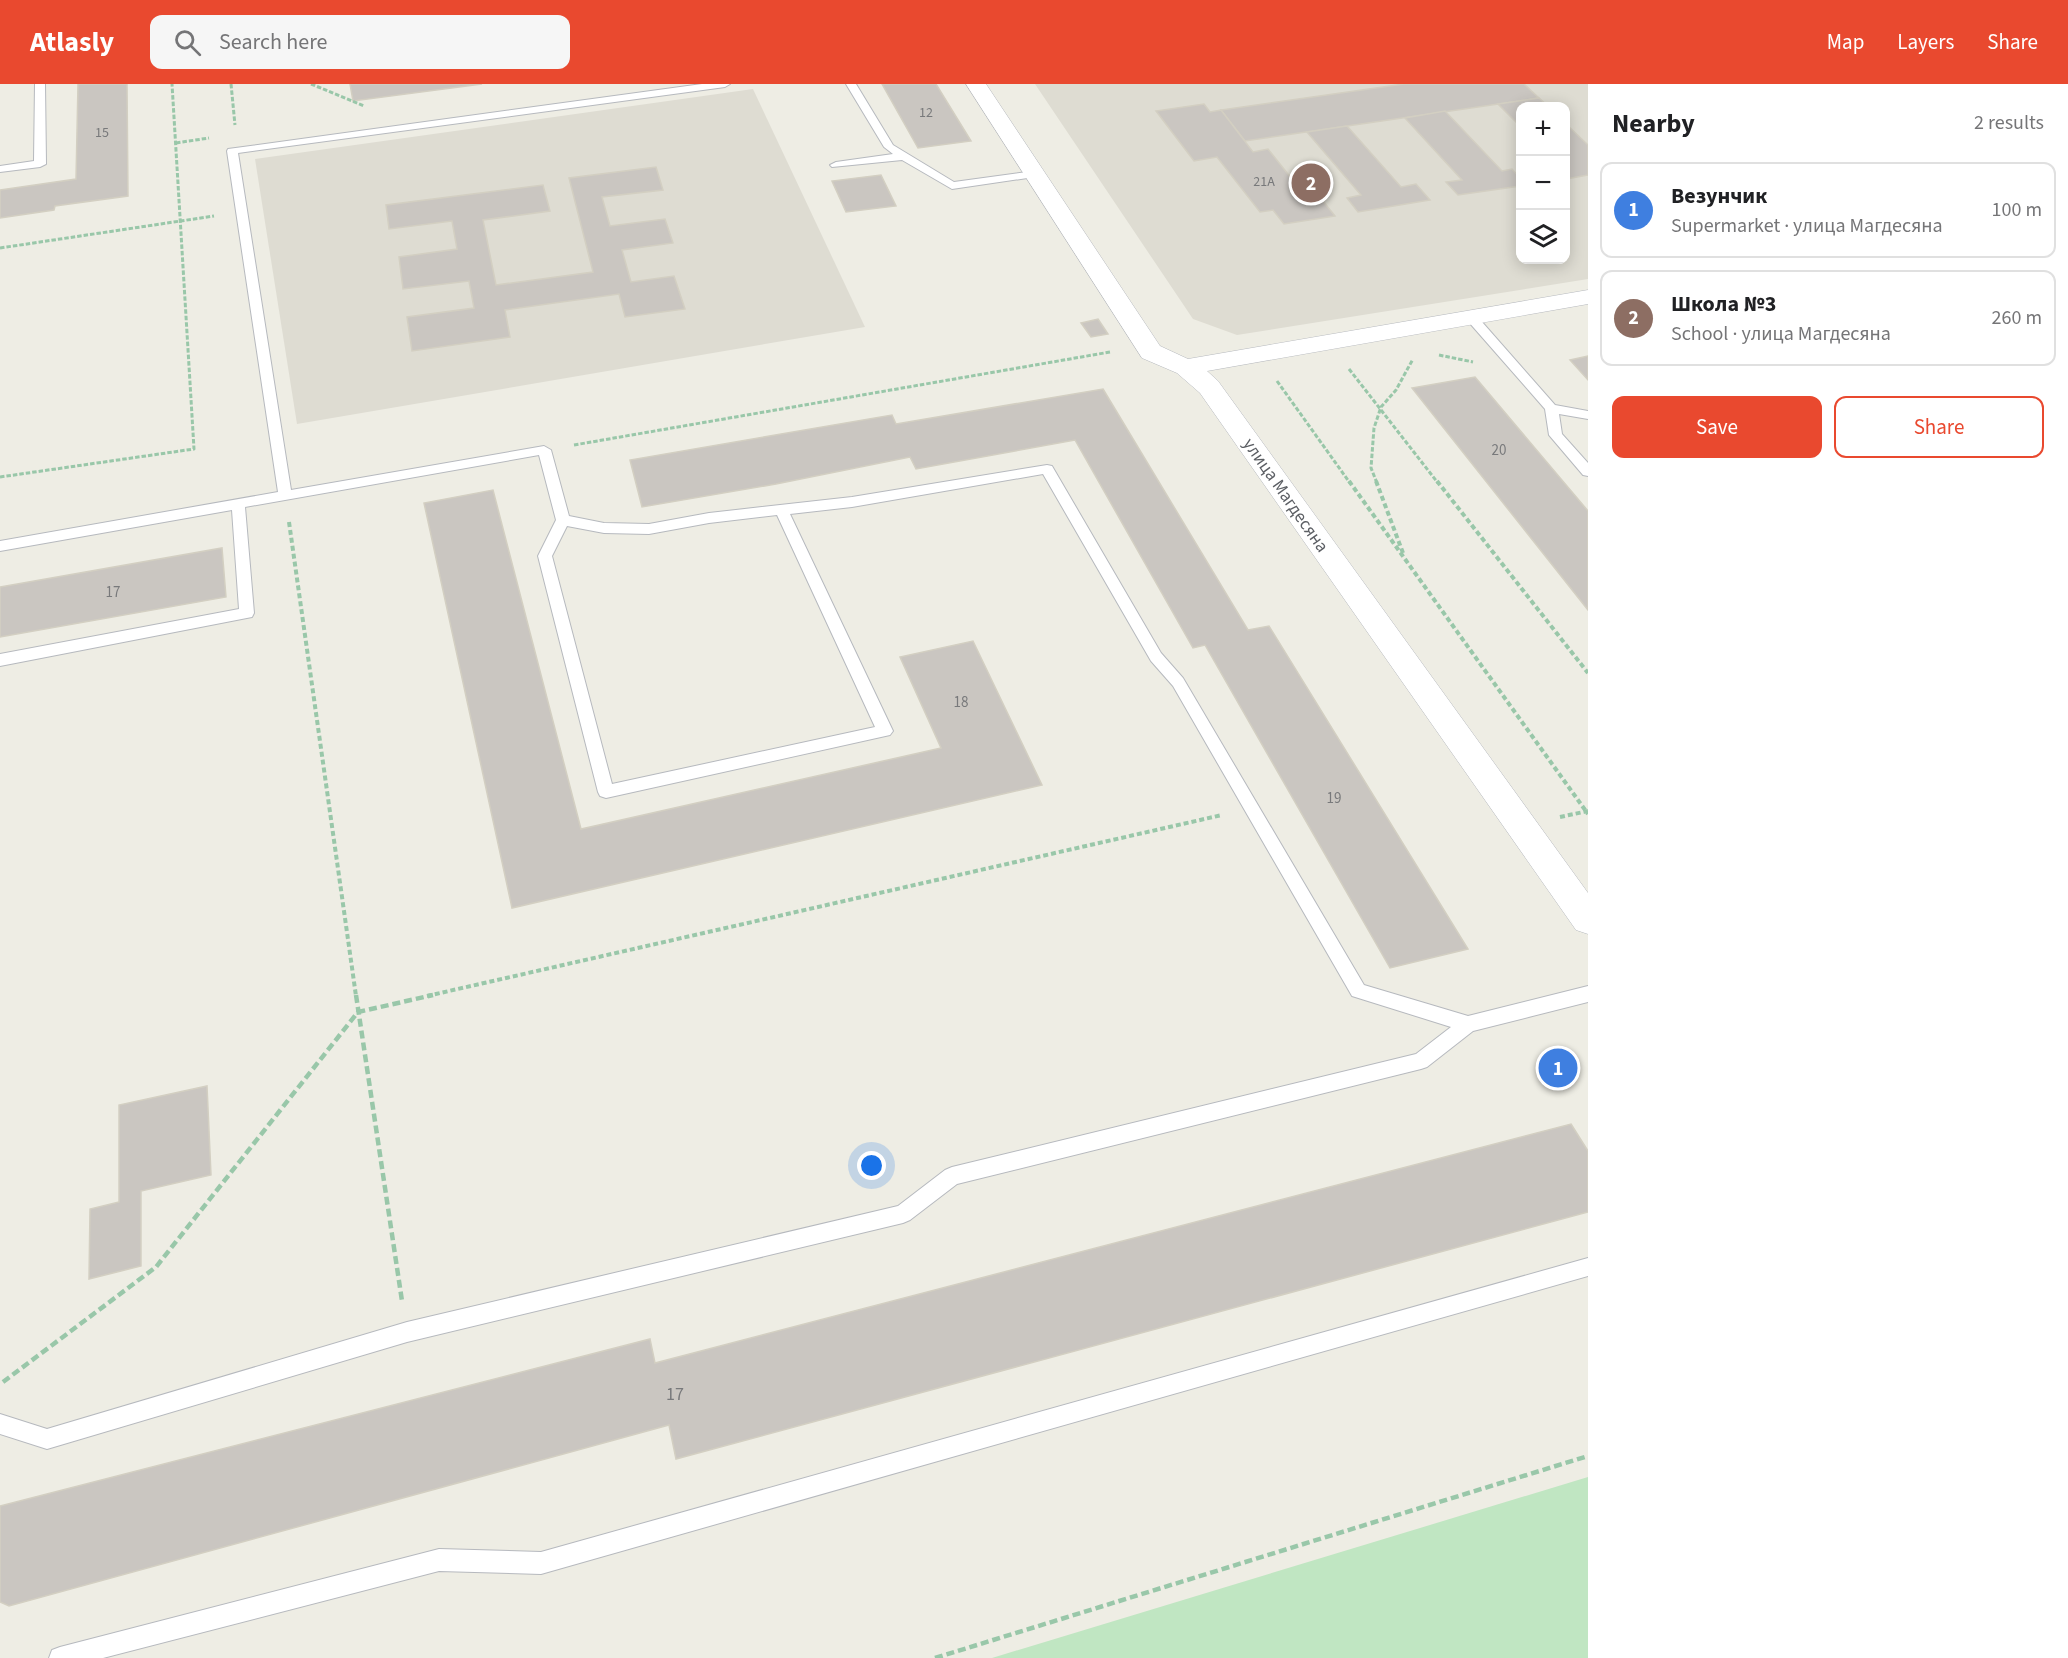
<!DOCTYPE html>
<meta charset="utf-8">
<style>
body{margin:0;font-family:"Source Sans 3",sans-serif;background:#f6f6f6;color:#202124}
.controls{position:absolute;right:18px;top:18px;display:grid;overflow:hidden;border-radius:12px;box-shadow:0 3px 15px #0003}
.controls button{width:54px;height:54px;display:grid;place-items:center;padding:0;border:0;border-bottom:2px solid #e0e0e0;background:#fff;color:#202124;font:30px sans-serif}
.you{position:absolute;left:872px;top:1082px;width:21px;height:21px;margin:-15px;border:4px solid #fff;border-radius:50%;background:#1a73e8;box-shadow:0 0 0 9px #1a73e833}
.badge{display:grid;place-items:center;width:39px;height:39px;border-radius:50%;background:#e9492f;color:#fff;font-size:20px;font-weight:700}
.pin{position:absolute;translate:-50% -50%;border:3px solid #fff;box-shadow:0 2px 6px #0006}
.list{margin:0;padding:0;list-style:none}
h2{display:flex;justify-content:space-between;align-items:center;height:78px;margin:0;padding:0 24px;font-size:26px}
h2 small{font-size:20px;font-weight:400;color:#757577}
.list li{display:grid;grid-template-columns:39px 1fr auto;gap:18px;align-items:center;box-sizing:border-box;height:96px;margin:0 12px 12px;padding:0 12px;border:2px solid #e0e0e0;border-radius:12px}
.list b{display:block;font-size:22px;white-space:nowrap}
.list p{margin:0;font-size:20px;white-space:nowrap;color:#757577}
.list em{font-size:20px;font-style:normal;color:#757577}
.actions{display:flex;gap:12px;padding:18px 24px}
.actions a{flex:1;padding:14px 0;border:2px solid #e9492f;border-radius:12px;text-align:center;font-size:21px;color:#e9492f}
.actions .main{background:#e9492f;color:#fff}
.icon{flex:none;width:33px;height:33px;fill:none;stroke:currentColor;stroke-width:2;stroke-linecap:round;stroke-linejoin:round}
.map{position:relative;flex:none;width:1588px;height:1574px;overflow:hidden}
header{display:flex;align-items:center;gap:36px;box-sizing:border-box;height:84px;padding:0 30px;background:#e9492f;color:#fff}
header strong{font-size:28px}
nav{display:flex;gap:33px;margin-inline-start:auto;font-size:21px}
.search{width:420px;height:54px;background:#f6f6f6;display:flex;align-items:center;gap:15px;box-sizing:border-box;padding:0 21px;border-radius:12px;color:#757577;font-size:22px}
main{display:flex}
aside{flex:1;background:#fff}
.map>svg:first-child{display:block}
</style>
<header>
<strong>Atlasly</strong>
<div class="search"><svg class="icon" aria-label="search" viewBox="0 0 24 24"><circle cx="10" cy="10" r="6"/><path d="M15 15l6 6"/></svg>Search here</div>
<nav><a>Map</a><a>Layers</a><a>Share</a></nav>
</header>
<main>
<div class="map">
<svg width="1588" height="1574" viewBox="0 0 1588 1574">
<rect width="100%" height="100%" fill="#eeede4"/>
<!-- education -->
<g fill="#dedcd2" fill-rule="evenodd">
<path d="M1035,0H1588V195L1237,251L1193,235ZM1520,22H1566V176H1520Z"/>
<path d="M753,5L865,243L297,340L255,75Z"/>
</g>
<!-- green -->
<path fill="#c0e6c2" d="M1588,1393V1574H992Z"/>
<!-- building -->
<g fill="#cac6c1" stroke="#d3cfc2" stroke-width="1.5">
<path d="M78,0H127L128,112L55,122L54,126L0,134V106L76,95Z"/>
<path d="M350,0H482L353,17Z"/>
<path d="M882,0H936L971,57L918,64Z"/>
<path d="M1404,0H1524L1539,14L1245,57L1221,26Z"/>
<path d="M1539,14L1548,22H1520V42L1498,20Z"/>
<path d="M1204,20L1210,28L1221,26L1253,68L1268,65L1311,119L1323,117L1335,132L1284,140L1273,126L1260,128L1217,73L1194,77L1156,27Z"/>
<path d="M1445,27L1502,87L1512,85L1520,94V102L1458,111L1446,98L1462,96L1405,34Z"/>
<path d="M1566,40L1588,61V91L1566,95Z"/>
<path d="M1347,42L1401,103L1416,100L1430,116L1358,128L1347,114L1361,111L1307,48Z"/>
<path d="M656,83L663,106L602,113L610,142L665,135L673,159L622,166L631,198L674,192L685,225L625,233L619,210L505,226L510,253L412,267L407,233L474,224L469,197L403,205L399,173L457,165L452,137L389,145L386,121L543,101L550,127L483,136L496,201L593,188L569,94Z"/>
<path d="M881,91L896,122L846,128L832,97Z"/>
<path d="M1098,235L1108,250L1091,253L1081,239Z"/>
<path d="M1588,272V296L1570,276Z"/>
<path d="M1475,293L1588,427V526L1412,304Z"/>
<path d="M1103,305L1248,546L1269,542L1468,865L1390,884L1205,561L1193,564L1075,356L916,385L910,373L776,400L642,423L630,376L892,331L896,340Z"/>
<path d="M493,406L581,745L941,664L900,573L973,557L1042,701L512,824L424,419Z"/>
<path d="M222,464L226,513L0,553V503Z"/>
<path d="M207,1002L211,1091L141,1107V1182L89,1195L90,1125L119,1118V1021Z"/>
<path d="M1571,1040L1588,1067V1128L676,1375L669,1341L9,1522L0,1518V1422L650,1255L655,1279Z"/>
</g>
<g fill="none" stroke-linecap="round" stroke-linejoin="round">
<defs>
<g id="lane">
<path d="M35,0H45L46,80L40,83L0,88V82L34,77Z"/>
<path d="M702,0H730L725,3L238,69L291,406L544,362L551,366L569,432L604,439L649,440L709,429L852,413L1047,381L1052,382L1161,569L1183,594L1364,901L1468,932L1588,902V918L1473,947L1427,983L1421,985L957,1100L910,1136L903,1139L407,1258L47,1365L0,1350V1330L47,1345L407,1238L898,1122L945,1086L952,1083L1416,970L1451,943L1352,912L1173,602L1151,577L1043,390L852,423L790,430L893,647L890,651L606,714L600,712L598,708L538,472L556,436L539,371L245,423L254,529L252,533L0,582V570L239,525L232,426L0,467V457L278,408L227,67L228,65ZM777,431L875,643L612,700L552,472L567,442L604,449L649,450L709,439Z"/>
<path d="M846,0H856L893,61L954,98L1034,87L1040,90L1034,93L952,105L902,76L832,83L830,81L836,78L893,70L884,63Z"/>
<path d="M1471,229L1475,230L1555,321L1588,327V335L1559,330L1562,350L1588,379V392L1583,391L1549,351L1545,325L1467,236V230Z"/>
<path d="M1588,1174V1192L541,1490L439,1487L103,1574H49L52,1566L60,1563L439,1465L541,1468Z"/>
</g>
<path id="street" d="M966,0H986L1160,262L1188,275L1588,206V220L1207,287L1218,297L1588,809V850L1576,846L1200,309L1177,289L1142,274Z"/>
</defs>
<!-- lane casing -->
<use href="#lane" stroke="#b6b9be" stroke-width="2"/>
<!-- street casing -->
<use href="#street" stroke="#b6b9be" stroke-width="1"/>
<!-- path-far2 -->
<g stroke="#99c7a9" stroke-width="3" stroke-dasharray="4.5 2" stroke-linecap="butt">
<path d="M231,0L235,41"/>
<path d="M311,0L364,22"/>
<path d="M176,59L209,54"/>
<path d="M0,164L214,132"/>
<path d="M1439,271L1473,278"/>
<path d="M1349,285L1438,399"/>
<path d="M1277,297L1350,399"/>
<path d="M574,361L1110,268"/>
<path d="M0,393L194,365L172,0"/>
<path d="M1377,399L1371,384L1374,344L1381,323L1396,306L1413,275"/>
</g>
<!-- path-far1 -->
<g stroke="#99c7a9" stroke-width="4" stroke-dasharray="5 3" stroke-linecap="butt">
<path d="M1349,397L1588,730"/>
<path d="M1376,397L1403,469"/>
<path d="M1437,397L1588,589"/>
<path d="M289,438L356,912"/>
<path d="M1560,733L1588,727"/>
<path d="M427,912L1222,731"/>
</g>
<!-- path -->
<g stroke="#99c7a9" stroke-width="4.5" stroke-dasharray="8 4" stroke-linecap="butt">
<path d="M356,911L402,1217"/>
<path d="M3,1298L156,1183L358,928L433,911"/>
<path d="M935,1574L1588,1372"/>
</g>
<!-- lane -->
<use href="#lane" fill="#fff" fill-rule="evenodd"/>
<!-- street -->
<use href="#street" fill="#fff" fill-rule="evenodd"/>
</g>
<g text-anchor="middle" stroke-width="4.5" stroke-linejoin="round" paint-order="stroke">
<!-- far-number labels -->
<g font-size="14" fill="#78797b">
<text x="926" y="33">12</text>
<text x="102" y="53">15</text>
<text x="1264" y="102">21А</text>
</g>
<!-- number labels -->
<g font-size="15" fill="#78797b">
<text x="1499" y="371">20</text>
<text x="113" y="513">17</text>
<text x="961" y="623">18</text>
<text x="1334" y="719">19</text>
</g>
<!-- street labels -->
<g font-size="18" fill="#5c5f64" stroke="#fff">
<text transform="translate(1286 411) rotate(55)" y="6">улица Магдесяна</text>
</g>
<!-- near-number labels -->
<g font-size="18" fill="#78797b">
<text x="675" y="1316">17</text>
</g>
</g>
</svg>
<div class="controls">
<button>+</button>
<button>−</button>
<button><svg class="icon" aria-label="layers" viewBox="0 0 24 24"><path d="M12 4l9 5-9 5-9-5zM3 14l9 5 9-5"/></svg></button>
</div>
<div class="you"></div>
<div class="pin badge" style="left:1558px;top:984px;background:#3f7fe0">1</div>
<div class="pin badge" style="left:1311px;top:99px;background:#8d6e63">2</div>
</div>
<aside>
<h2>Nearby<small>2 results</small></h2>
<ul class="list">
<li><span class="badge" style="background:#3f7fe0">1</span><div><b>Везунчик</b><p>Supermarket · улица Магдесяна</p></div><em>100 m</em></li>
<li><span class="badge" style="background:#8d6e63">2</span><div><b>Школа №3</b><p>School · улица Магдесяна</p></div><em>260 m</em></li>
</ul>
<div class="actions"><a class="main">Save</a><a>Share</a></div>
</aside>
</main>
